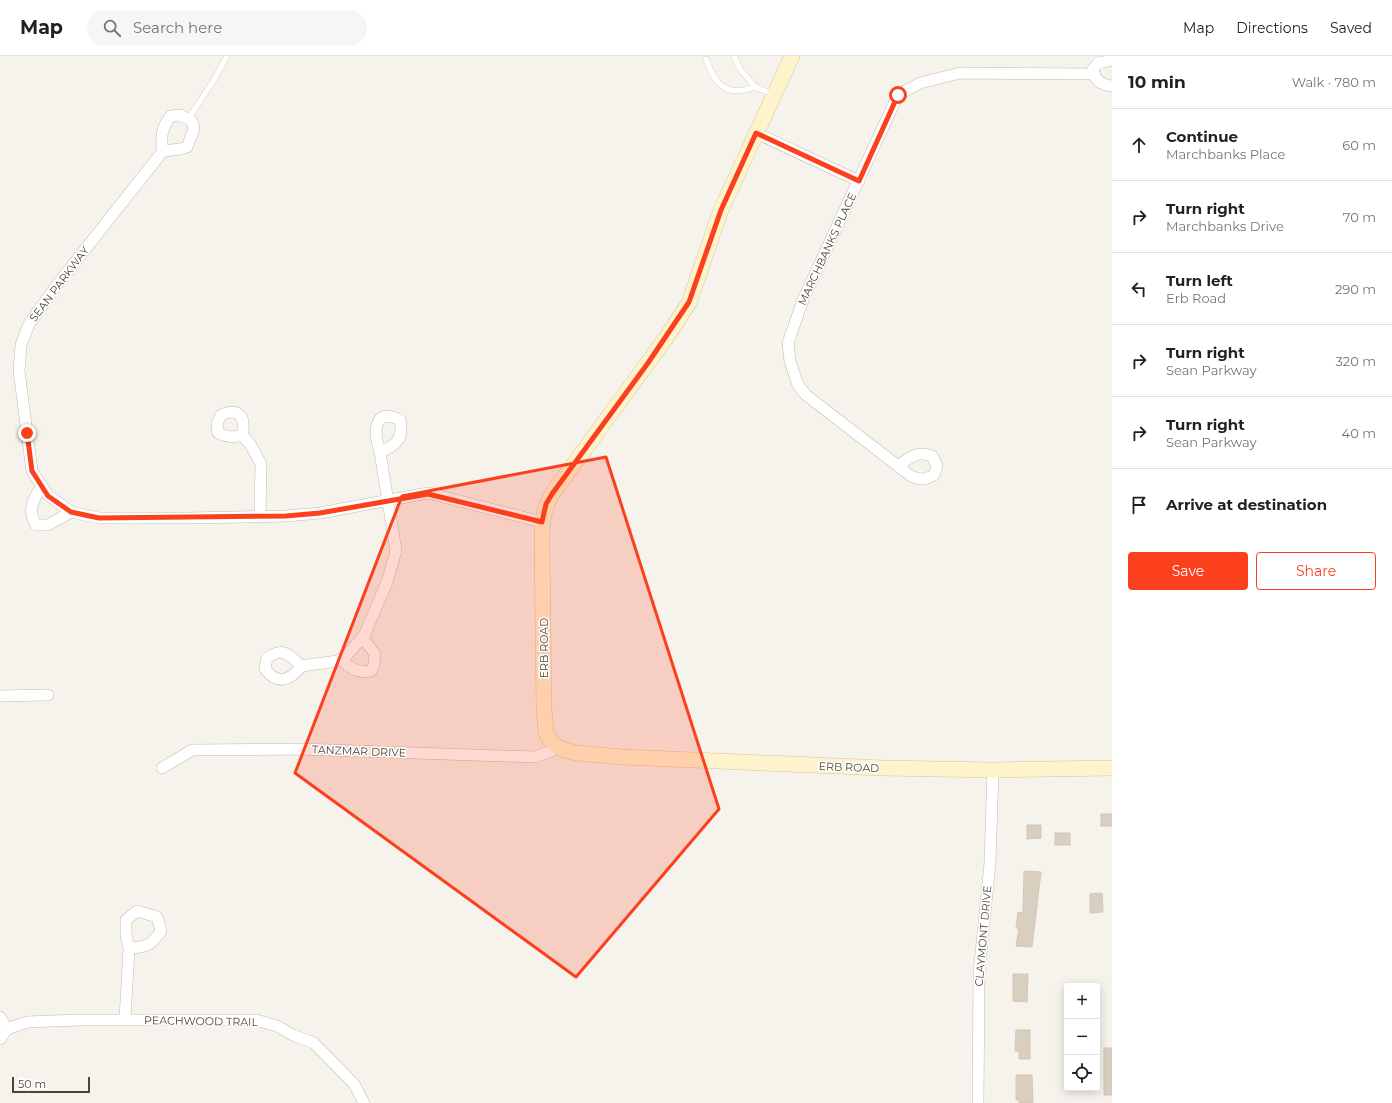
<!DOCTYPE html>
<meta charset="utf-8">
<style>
body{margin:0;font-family:Montserrat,sans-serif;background:#f6f6f6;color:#202124}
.controls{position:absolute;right:12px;bottom:12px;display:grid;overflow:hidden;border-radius:4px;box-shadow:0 2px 10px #0003}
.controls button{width:36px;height:36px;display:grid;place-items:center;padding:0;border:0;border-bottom:1px solid #e0e0e0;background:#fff;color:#202124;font:20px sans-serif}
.scale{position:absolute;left:12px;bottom:10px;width:78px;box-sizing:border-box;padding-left:4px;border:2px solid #4b4439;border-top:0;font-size:11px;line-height:14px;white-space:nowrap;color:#4b4439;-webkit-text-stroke:3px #fff;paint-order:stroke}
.stop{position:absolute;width:12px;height:12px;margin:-9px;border:3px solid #fc3f1d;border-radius:50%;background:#fff}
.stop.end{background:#fc3f1d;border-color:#fff;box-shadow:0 1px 4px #0008}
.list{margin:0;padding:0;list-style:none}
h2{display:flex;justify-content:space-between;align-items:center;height:52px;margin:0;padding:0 16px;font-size:17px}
h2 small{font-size:13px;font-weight:400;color:#757577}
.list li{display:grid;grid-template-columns:26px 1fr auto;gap:12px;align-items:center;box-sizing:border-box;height:72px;padding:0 16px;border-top:1px solid #e0e0e0}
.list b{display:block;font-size:15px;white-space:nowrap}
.list p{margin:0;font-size:13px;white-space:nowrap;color:#757577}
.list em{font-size:13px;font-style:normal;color:#757577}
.actions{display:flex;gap:8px;padding:12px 16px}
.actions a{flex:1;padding:9px 0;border:1px solid #fc3f1d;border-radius:4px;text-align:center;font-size:14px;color:#fc3f1d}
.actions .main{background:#fc3f1d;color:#fff}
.icon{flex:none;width:22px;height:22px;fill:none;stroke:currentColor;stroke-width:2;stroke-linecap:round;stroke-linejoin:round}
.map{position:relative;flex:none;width:1112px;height:1047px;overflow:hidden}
header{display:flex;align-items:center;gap:24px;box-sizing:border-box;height:56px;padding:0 20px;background:#fff;border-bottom:1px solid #e0e0e0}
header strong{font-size:19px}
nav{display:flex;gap:22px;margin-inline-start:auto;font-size:14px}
.search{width:280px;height:36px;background:#f6f6f6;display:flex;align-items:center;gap:10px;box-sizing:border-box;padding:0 14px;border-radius:22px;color:#757577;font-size:15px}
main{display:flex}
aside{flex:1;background:#fff}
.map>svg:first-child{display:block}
</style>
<header>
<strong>Map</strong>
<div class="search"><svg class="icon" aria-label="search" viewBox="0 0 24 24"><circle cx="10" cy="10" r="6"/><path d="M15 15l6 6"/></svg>Search here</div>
<nav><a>Map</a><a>Directions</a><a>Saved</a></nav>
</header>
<main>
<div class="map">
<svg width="1112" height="1047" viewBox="0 0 1112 1047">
<rect width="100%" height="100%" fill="#f6f3ec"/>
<!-- building -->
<g fill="#d8cfc1" stroke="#d3c7b4">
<rect x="1101" y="758" width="11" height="12"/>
<path d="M1027,769H1041V782L1027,783Z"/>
<rect x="1055" y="777" width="15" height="12"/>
<path d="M1024,815L1041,816L1032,891L1016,890L1019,872H1016L1018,856L1023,857Z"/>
<path d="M1102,837L1103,856L1090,857V838Z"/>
<path d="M1013,918H1028L1027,946L1013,945Z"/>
<path d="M1016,974H1030V1003H1019V995H1015Z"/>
<rect x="1104" y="992" width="8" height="47"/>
<path d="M1016,1019H1032L1033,1047H1019V1044H1016Z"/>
</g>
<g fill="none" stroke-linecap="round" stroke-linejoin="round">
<defs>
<g id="lane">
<path d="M734,0L740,13L755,31L773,38"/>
<path d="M706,3C715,28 725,42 755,31"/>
<path d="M188,63L214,24L227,0"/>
</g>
<g id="street">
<path d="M1112,4L1098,7L1093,13C1094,24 1101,29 1112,30"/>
<path d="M756,77L859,125"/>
<path d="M163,95C160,82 162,70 171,60L180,59L192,65L194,73L187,91L180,93L163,95L57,229L29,268L21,289L19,315L32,415L48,439L71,456L99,462H190L286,460L320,457L428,437L542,466"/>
<path d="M242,379C233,382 227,381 218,377L217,368L221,359C240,351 246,362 242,379L250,388L261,408L260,460"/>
<path d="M898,409C912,402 915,394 932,400L937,410L934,419C925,424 920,424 911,420L806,339L798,329L790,305L788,287L803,244L898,39L920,27L960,17L1094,18"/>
<path d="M42,430C33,443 27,455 36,469H48L71,456"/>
<path d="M341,603C349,612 359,618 371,615L374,609L375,598L362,581"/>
<path d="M302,610C290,624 278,630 265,613L267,602C282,591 289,598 301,610L338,605L346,600L364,580L387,526L396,495L380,396C397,389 404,382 400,364C372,350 374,378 380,396"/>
<path d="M0,640L48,639"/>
<path d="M162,712L192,694L299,693L535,701L559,692"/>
<path d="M0,961L7,973L0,983"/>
<path d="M125,963L129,892C146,891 151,890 161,875L157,861L137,855L126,864V878L129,892"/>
<path d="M7,973L27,966L78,964H256L277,970L293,979L314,987L354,1028L364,1047"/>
<path d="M978,1047L979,917L990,807L993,714"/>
</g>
<path id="secondary" d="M792,0L721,154L689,247L666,282L552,438C543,453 542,467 542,484L544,654L546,677L549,683L559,692L576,697L623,701L883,712L993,714L1112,712"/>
</defs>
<!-- lane casing -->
<use href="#lane" stroke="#c2bbae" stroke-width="6"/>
<!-- street casing -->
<use href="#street" stroke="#c2bbae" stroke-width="12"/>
<!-- secondary casing -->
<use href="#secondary" stroke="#d6c79b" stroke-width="16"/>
<!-- lane -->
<use href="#lane" stroke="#fff" stroke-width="5.5"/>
<!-- street -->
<use href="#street" stroke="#fff" stroke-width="11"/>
<!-- secondary -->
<use href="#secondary" stroke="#fff3cd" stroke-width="15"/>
</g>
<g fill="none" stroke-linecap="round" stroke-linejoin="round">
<!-- route -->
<path stroke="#fc3f1d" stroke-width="5" d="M27,377L32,415L48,440L71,456L99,462L286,460L320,457L428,438L542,466L546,448L552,438L648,307L689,246L721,154L756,77L859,125L898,39"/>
</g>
<!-- marked area -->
<path fill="#fc3f1d" fill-opacity="0.2" stroke="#fc3f1d" stroke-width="3" stroke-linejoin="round" d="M606,401L719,753L576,921L295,717L402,440Z"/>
<g text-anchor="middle" stroke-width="3" stroke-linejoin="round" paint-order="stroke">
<!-- street labels -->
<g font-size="11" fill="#4b4439" stroke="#fff">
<text transform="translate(827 193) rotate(-65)" y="4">MARCHBANKS PLACE</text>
<text transform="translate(59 228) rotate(-53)" y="4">SEAN PARKWAY</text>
<text transform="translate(544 592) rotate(-90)" y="4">ERB ROAD</text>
<text transform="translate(359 695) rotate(2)" y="4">TANZMAR DRIVE</text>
<text transform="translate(849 711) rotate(2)" y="4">ERB ROAD</text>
<text transform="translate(983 880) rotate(-85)" y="4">CLAYMONT DRIVE</text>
<text transform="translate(201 965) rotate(1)" y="4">PEACHWOOD TRAIL</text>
</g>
</g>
</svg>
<div class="controls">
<button>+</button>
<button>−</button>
<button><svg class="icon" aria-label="locate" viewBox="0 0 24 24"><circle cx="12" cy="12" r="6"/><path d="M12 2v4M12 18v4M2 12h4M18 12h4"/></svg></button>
</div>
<div class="scale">50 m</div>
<div class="stop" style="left:898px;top:39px"></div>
<div class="stop end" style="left:27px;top:377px"></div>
</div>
<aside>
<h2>10 min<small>Walk · 780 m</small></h2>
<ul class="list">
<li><svg class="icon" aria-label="ahead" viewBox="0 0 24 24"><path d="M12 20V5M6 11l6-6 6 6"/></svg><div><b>Continue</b><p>Marchbanks Place</p></div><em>60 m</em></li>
<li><svg class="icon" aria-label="right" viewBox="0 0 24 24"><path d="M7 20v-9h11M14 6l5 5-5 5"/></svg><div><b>Turn right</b><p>Marchbanks Drive</p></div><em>70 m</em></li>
<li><svg class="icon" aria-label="left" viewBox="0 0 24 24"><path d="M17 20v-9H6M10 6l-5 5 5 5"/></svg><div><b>Turn left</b><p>Erb Road</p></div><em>290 m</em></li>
<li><svg class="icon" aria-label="right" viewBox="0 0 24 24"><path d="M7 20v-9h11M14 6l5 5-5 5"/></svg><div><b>Turn right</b><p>Sean Parkway</p></div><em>320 m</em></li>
<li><svg class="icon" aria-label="right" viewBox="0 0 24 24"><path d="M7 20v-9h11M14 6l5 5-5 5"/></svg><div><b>Turn right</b><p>Sean Parkway</p></div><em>40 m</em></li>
<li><svg class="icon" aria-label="arrive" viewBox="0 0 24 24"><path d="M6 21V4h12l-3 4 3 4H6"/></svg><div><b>Arrive at destination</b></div></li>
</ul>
<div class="actions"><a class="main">Save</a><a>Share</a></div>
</aside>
</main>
